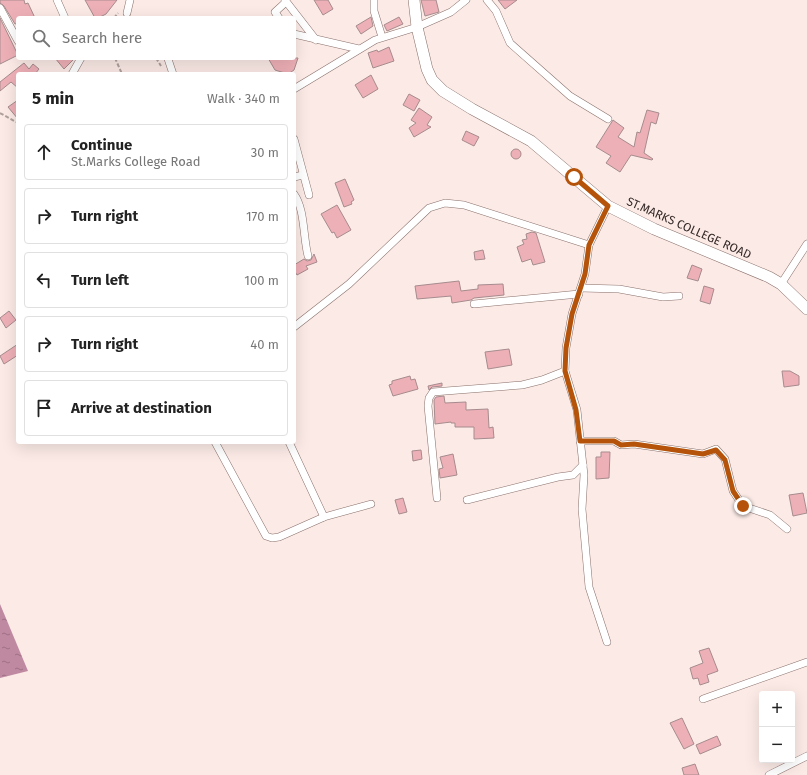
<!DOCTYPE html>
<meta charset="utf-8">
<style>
body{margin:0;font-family:"Fira Sans",sans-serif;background:#f6f6f6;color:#222}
.controls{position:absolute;right:12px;bottom:12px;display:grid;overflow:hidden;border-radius:4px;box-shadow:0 4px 16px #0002}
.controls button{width:36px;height:36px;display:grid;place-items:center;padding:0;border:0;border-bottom:1px solid #e0e0e0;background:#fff;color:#222;font:20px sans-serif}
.stop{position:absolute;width:12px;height:12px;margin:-9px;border:3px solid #b45309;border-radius:50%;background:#fff}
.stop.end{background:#b45309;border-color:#fff;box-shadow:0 1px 4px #0008}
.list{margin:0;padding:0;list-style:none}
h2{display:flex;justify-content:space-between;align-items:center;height:52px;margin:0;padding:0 16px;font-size:17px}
h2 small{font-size:13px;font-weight:400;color:#767676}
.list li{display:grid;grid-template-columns:26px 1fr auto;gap:12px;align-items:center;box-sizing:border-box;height:56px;margin:0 8px 8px;padding:0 8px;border:1px solid #e0e0e0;border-radius:4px}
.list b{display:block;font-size:15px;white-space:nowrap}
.list p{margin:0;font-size:13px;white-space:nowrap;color:#767676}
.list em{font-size:13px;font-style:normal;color:#767676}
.icon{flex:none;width:22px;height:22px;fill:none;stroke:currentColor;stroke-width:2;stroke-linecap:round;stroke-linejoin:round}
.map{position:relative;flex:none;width:807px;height:775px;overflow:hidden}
.search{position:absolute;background:#fff;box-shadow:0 4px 16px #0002;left:16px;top:16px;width:280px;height:44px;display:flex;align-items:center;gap:10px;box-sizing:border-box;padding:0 14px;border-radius:4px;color:#767676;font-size:15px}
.panel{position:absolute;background:#fff;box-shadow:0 4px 16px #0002;left:16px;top:72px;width:280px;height:372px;border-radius:4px}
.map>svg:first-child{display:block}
</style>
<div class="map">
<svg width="807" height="775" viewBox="0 0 807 775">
<defs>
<pattern id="water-ripples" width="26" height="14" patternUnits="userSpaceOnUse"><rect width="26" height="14" fill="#c089a2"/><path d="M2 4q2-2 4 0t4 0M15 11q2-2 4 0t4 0" fill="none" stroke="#9d7084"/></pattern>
</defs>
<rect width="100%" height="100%" fill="#fbeae6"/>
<!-- water -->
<path fill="url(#water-ripples)" d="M0,604L28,671L0,678Z"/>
<!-- building -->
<g fill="#eeb0b7" stroke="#a68b8e">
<path d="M0,0H24L25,4L28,3L35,18H18V23L15,24L4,6L0,3Z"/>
<path d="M85,0H117L106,14L98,18H95Z"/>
<path d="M314,0H328L333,9L323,15Z"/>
<path d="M421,0H436L439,12L425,16Z"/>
<path d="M498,0H517L505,9Z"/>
<path d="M371,17L373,26L361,34L356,26Z"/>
<path d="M399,17L403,24L387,31L384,25Z"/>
<path d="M0,18L18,55L0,64Z"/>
<path d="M389,47L394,61L373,68L368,53L377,50L378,52Z"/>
<path d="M55,58H75L64,69Z"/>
<path d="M268,58H298L294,70L288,74L275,70Z"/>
<path d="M24,63L29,69L33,64L39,69L35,74H18V88L11,82L0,91V82Z"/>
<path d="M371,75L378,89L363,98L355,85Z"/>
<path d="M409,94L420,100L414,111L403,105Z"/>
<path d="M18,100V119L8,107Z"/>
<path d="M419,108L432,117L427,125L431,127L414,137L409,128L416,123L411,120Z"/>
<path d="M647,110L659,113L656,124L651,122L644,153L653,159L652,160L631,155L620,172L606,163L611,156L596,147L613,120L624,128L618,137L634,147L637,132L640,133Z"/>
<path d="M466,131L479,137L474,146L462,140Z"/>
<circle cx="516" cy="154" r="5"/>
<path d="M345,179L354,200L351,202L352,204L344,207L335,183Z"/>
<path d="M337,205L351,230L337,238L334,232L332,233L321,214Z"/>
<path d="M532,232L536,233L545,262L533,265L531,259L522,262L517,247L524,244L522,240L527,239L526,234Z"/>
<path d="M483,250L485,259L475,260L474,252Z"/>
<path d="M314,254L317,262L306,266L308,269L297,275L294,270V265L304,259L307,261L311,260Z"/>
<path d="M692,265L702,269L698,281L687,278Z"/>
<path d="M459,281L461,291L478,289V285L503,284L504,295L474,298L471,300L452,303L451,296L417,299L415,286Z"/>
<path d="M704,286L714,289L710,304L700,301Z"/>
<path d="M9,311L16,320L6,328L0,318Z"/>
<path d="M18,344V355L4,364L0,356Z"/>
<path d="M509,349L512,365L488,369L485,352Z"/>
<path d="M782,371H790L799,376V385L784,387Z"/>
<path d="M410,376L411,380L415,379L418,389L393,396L389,385L392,384V381Z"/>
<path d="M442,383V386L432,387L429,390L428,386Z"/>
<path d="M444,396L445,403L466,402V410L488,409L489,428L493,427L494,438L474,439V427H455V423H451V422L435,424L434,400L436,397Z"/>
<path d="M421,450L422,459L413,461L412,451Z"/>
<path d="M601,452H610L609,478L596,479V457H601Z"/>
<path d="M453,454L457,475L440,478L439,469L443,468L440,457Z"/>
<path d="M803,493L807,513L793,516L789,495Z"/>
<path d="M403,498L407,512L399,514L395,500Z"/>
<path d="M709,648L718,671L707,675L709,682L700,685L698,678L693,679L690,668L703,663L699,651Z"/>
<path d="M682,718L694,744L684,749L670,723Z"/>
<path d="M717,736L721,745L700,754L696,745Z"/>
<path d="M695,764L699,775H684L682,768Z"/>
</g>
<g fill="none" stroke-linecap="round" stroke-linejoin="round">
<defs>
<g id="minor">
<path d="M57,0L65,18"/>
<path d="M285,0L316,40"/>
<path d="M374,0V11L382,37"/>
<path d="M487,0L496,11L510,43L570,96L608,119"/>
<path d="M0,8L18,41"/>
<path d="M127,13L130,0"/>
<path d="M279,18L275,12L286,2"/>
<path d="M294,34L359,49"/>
<path d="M168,59L173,74"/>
<path d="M72,74L81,58"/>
<path d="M294,89L375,40L417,27L451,12L466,0"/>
<path d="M294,139L309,195"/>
<path d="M294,177L303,175"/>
<path d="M294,194C305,209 303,237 308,256"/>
<path d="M781,284L807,244"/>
<path d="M581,288L619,289L663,297L679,296"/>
<path d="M474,304L579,294"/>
<path d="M294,327L349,284L429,208L445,203L464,205L589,245"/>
<path d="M580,441H614L621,445L634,444L703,454L716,449L725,459L733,491L743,506L770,515L787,529"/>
<path d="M215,442L266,536L272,538L279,537L324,517L371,504"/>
<path d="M289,442L324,517"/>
<path d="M437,498L428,406L429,398L433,392L522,385L542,380L565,371"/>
<path d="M467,500L558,477L573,475L583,465"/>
<path d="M607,642L589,587L582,509L584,475L577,410L565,371L566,348L572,314L585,274L589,245L608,206"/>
<path d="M703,699L807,662"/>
<path d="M769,775L807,756"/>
</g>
<path id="secondary" d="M414,0L417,27L427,69L432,80L443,91L472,109L531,141L608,206L654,229L769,277L781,284L807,309"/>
</defs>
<!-- minor casing -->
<use href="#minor" stroke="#89706b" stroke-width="8"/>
<!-- secondary casing -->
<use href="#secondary" stroke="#89706b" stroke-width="12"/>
<!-- path -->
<g stroke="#afa09d" stroke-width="2" stroke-dasharray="4 2" stroke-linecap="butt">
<path d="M114,18L118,13"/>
<path d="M115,58L122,74"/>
<path d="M156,58L161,66"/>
<path d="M0,113L18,123"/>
</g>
<!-- minor -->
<use href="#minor" stroke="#fff" stroke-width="7"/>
<!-- secondary -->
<use href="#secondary" stroke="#fff" stroke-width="11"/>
</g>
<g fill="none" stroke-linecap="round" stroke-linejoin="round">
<!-- route -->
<path stroke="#b45309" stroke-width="5" d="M574,177L608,206L589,245L585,274L572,314L566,348L565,371L576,410L580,441H614L621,445L634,444L703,454L716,450L725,460L733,491L743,506"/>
</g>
<g text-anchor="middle" stroke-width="3" stroke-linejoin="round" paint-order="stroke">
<!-- street labels -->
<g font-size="12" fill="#352a28" stroke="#fbeae6">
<text transform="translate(689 228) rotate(24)" y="4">ST.MARKS COLLEGE ROAD</text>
</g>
</g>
</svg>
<div class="controls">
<button>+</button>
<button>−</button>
</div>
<div class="stop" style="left:574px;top:177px"></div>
<div class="stop end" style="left:743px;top:506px"></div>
<div class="search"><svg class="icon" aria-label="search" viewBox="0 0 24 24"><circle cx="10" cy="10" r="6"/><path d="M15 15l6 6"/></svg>Search here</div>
<section class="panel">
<h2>5 min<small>Walk · 340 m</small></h2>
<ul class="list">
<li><svg class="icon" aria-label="ahead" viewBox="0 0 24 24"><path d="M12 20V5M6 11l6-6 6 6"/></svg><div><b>Continue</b><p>St.Marks College Road</p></div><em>30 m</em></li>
<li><svg class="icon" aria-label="right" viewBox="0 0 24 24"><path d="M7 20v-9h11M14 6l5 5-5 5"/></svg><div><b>Turn right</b></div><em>170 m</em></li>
<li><svg class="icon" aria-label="left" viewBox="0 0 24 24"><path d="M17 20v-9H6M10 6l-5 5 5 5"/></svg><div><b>Turn left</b></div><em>100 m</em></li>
<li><svg class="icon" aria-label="right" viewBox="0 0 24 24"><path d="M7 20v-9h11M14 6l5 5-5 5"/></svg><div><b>Turn right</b></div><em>40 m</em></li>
<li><svg class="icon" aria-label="arrive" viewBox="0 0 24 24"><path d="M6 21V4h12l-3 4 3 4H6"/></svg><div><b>Arrive at destination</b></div></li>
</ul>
</section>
</div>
